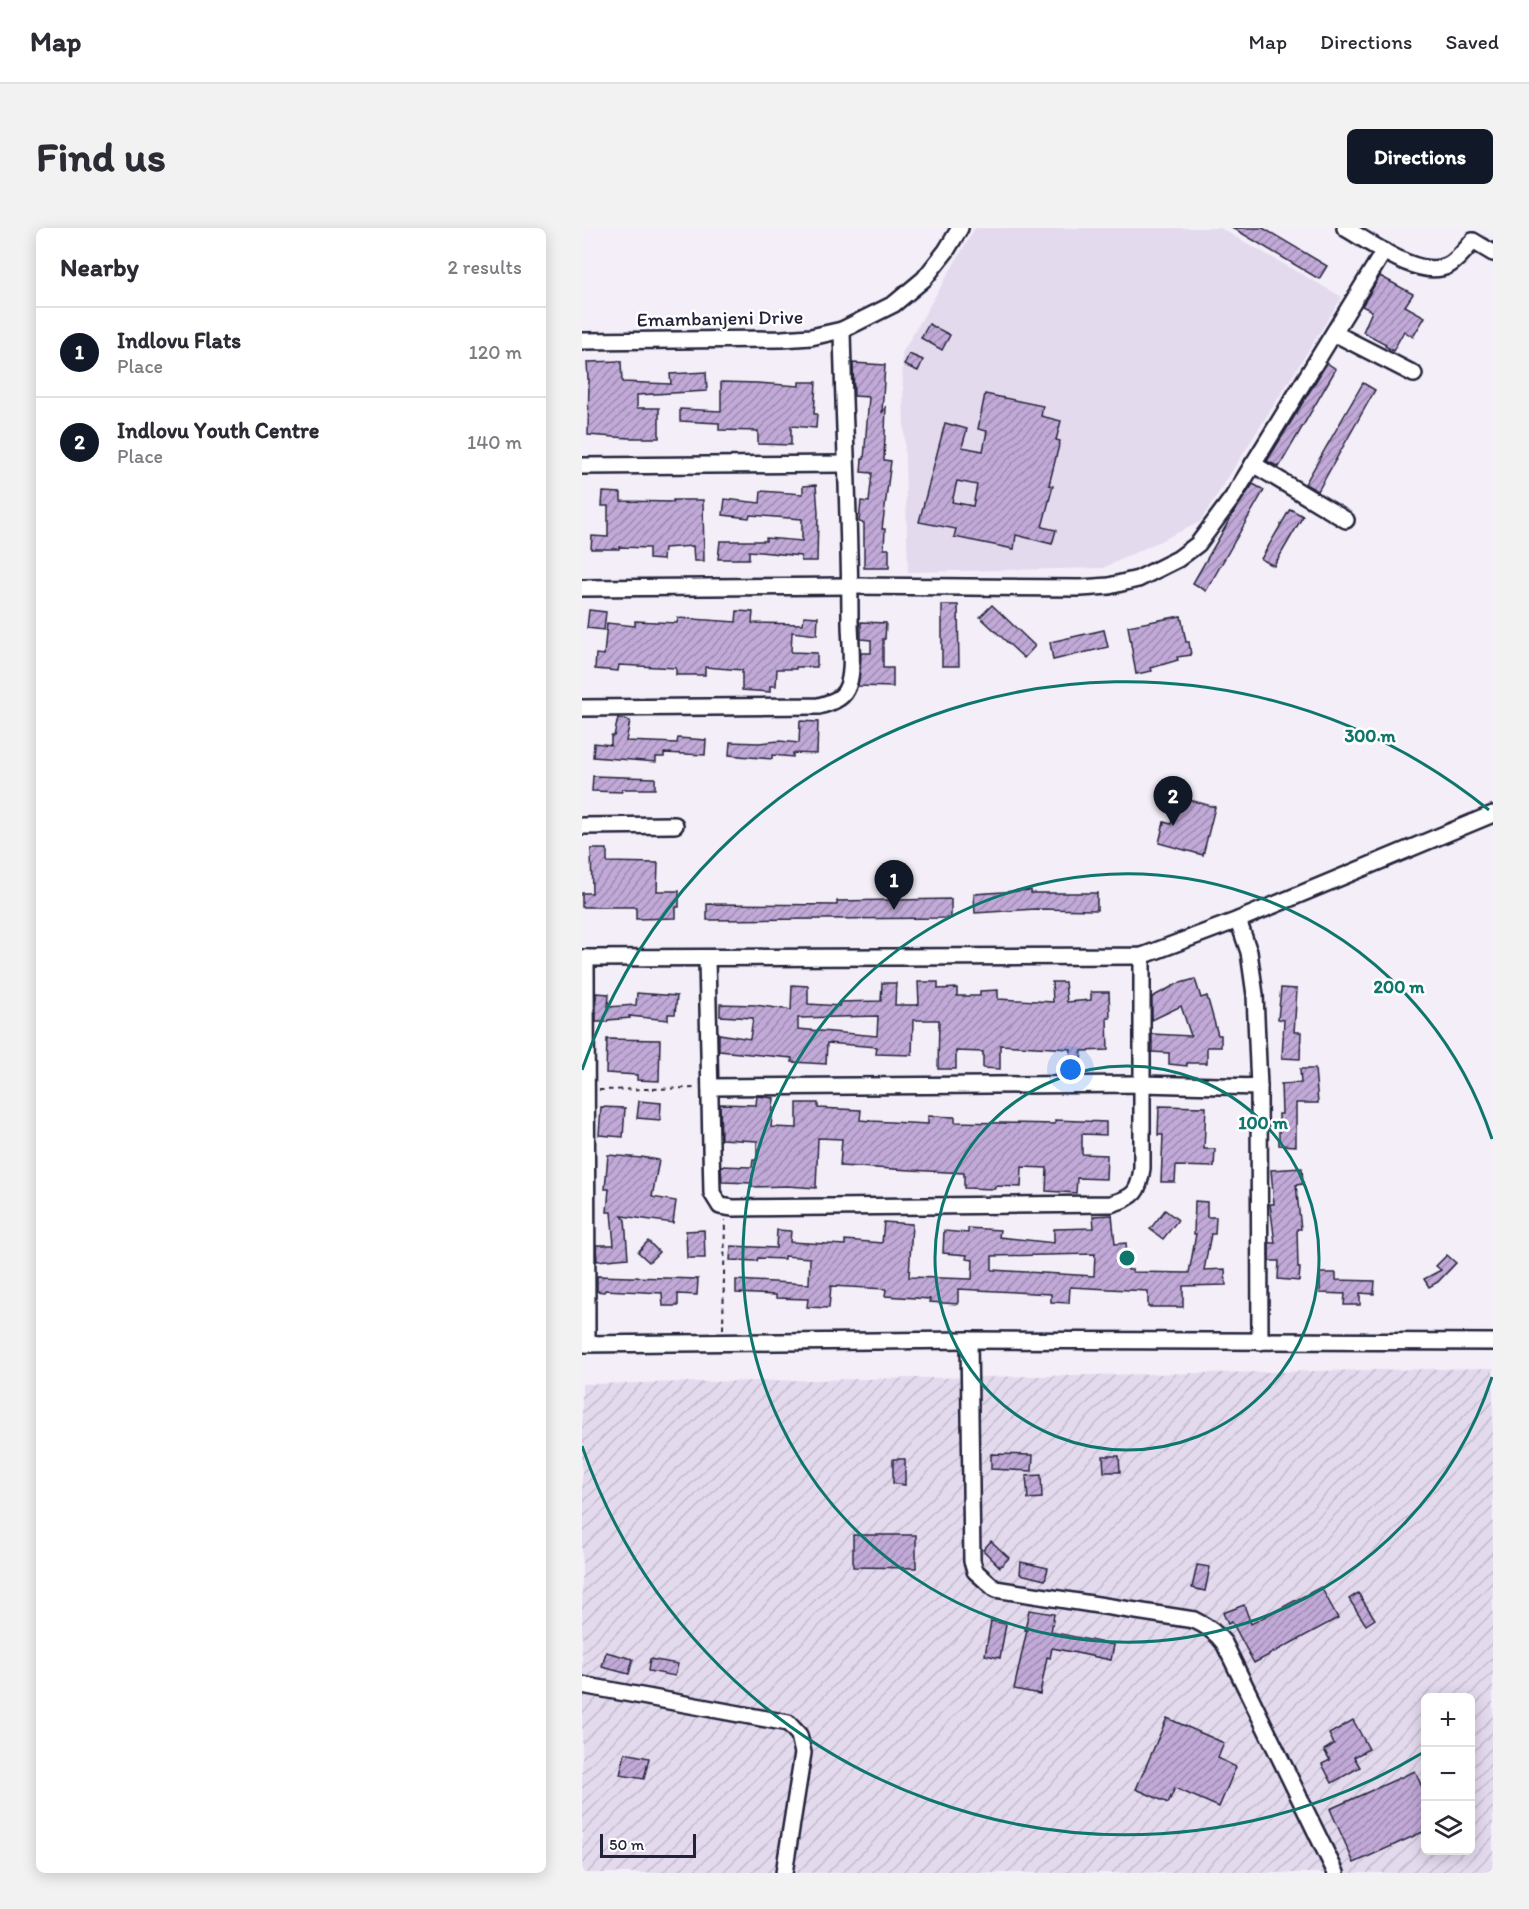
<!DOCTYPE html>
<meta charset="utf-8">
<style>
body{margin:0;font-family:Itim,sans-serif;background:#f2f2f3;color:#2b2b33}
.controls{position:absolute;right:18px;bottom:18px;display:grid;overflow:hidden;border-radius:9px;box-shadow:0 3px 15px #0003}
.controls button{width:54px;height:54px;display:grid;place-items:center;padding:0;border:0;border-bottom:2px solid #e1e1e2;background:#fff;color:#2b2b33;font:30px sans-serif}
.scale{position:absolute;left:18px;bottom:15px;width:96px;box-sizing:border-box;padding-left:6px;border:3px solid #22223b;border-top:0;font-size:16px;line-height:21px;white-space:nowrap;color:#22223b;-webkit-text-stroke:4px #fff;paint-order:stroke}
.you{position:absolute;left:489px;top:842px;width:21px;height:21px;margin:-15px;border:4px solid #fff;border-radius:50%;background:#1a73e8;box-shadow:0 0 0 9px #1a73e833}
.badge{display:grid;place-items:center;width:39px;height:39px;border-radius:50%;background:#111827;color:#fff;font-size:20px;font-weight:700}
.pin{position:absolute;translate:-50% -50px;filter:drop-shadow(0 2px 3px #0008)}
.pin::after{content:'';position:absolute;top:32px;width:21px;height:18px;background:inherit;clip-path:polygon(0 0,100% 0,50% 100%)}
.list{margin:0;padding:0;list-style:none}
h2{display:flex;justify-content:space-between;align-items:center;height:78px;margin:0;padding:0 24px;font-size:26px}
h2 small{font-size:20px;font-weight:400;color:#7c7c81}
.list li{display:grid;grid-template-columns:39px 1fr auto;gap:18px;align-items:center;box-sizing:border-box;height:90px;padding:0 24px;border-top:2px solid #e1e1e2}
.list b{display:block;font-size:22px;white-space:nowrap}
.list p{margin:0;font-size:20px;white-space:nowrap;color:#7c7c81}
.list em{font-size:20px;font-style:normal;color:#7c7c81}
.icon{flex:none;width:33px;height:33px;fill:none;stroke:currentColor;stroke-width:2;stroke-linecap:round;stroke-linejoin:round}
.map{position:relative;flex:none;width:911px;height:1645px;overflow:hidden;border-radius:9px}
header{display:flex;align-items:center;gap:36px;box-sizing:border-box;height:84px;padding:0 30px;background:#fff;border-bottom:2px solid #e1e1e2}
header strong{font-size:28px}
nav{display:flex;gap:33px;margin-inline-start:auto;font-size:21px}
.intro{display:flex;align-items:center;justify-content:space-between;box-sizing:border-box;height:144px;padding:0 36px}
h1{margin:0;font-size:42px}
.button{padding:15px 27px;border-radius:9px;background:#111827;color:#fff;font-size:21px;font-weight:700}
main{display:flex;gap:36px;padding:0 36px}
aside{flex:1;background:#fff;border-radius:9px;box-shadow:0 3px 15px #0003}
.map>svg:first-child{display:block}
</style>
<header>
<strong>Map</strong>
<nav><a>Map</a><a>Directions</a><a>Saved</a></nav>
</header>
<div class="intro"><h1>Find us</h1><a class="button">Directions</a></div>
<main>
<aside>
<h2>Nearby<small>2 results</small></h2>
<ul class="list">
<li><span class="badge">1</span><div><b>Indlovu Flats</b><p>Place</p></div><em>120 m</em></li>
<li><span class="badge">2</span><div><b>Indlovu Youth Centre</b><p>Place</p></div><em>140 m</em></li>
</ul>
</aside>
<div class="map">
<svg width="911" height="1645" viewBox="0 0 911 1645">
<defs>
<pattern id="industrial-furrows" width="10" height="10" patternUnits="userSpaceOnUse" patternTransform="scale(1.5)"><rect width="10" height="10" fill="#e4daee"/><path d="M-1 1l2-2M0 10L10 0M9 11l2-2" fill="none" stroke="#c3bbcd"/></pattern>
<pattern id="building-hatch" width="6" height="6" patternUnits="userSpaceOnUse" patternTransform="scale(1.5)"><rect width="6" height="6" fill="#c2aad8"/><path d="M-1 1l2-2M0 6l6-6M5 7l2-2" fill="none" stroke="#9d8ab0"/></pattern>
</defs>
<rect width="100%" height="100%" fill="#f3eef7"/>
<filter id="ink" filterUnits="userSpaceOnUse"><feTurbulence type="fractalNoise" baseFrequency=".0167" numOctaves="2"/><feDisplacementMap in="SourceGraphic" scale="12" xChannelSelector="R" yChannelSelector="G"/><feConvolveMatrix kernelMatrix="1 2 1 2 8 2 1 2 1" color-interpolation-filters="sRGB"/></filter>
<g filter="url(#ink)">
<!-- built -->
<path fill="#e4daee" d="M393,0H638L760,69L618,294L521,340L326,344L320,125Z"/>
<!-- industrial -->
<path fill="url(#industrial-furrows)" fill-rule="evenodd" d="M911,1140V1645H0V1156ZM844,1470H888V1622H844Z"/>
<!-- building -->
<g fill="url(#building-hatch)" stroke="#22223b" stroke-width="1.5" fill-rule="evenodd">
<path d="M651,0H681L745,38L737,51Z"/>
<path d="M798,48L831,66L823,78L843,89L831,109L822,103L811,123L803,118L804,116L781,104L790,83L780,78Z"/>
<path d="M347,96L368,107L360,122L339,110Z"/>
<path d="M327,126L341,132L336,143L322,137Z"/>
<path d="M39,133L40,154L89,156L88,146L124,144L125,163L55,167V180H77V210H47L6,207L7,151H6L5,134Z"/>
<path d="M271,135L303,137L300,185L304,178L302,232L309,233L300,301H303L302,321H307V340H282V295L277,294L279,273L287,274L290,245L279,244L280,231H282L287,169L272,168Z"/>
<path d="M745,135L754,141L697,239L685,233Z"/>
<path d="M139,154L175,155L217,158V154H234L232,186H235L234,200L209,198V217L176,216V203L137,202V195L98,193V181L139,183Z"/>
<path d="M781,155L793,162L736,263L723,256Z"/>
<path d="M403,166L461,178L459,188L479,193L474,212L478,213L467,257L471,258L460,299L474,302L470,316L434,307L432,321L372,309L374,301L337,294L363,195L385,201L380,219L401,223L405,203L396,201ZM375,253L395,257L391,278L370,274Z"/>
<path d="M671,256L682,262L624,363L611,355L652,284Z"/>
<path d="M234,257L236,285L235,333H219V328L167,323V331H136L138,313H184V310L220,313V291L168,287L167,290L141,287L143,271L178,275L179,263L221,266V258Z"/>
<path d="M21,264L39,265V273L91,274V272H121L122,333H112L111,318L82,320L81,332L67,331V320L37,319V321H9L10,308L26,309V278H20Z"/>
<path d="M708,281L721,288L692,338L679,331Z"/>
<path d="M360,377H376L377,438H360Z"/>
<path d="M410,377L453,418L442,430L398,389Z"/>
<path d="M7,382L24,384L22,402L5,400Z"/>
<path d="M155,383L171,384L170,395L221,396L222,388L236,389L235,407L210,404L209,424L235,425V439H214V441H195L194,458H188V464L160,462V442L123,439V447H94V440L37,437L36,443L13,441L14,426L22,427L25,395L53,398V393L95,395L96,390L154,394Z"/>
<path d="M599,388L604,414H607L609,427L595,429L596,432L569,440L570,443L554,446L546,398Z"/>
<path d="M279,394L304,395L303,411H301V440H311V459L276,458L279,425H289V412L279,411Z"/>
<path d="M522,402L526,419L471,432L468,414Z"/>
<path d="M36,490L48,493L44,513L95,515L96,510L124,512L123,527L82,525V529H74V534L11,529L12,515L29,517V508H32Z"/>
<path d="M218,493L236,494L235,526L211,525V529L190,527V531L147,527L148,514L177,515L197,513L217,515Z"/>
<path d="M11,548L73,550V561H40V564L10,563Z"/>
<path d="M597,569L633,579L621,627L577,615L582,594L589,596Z"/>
<path d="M9,621H25V634L76,635L75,663H97V679H94V690L54,691V679H0V665H10Z"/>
<path d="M449,662V665H515V682L453,681L393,685L392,666Z"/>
<path d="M369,671V690L125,692V676L255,677V673Z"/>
<path d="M613,751L619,770L625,768L636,807H639V819H625V835H605V838L587,836V825L570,824V806L609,808L599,778L570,792V769L595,756Z"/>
<path d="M336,754H356V761L375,760V768H398V763L416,762V771L471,774L470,754H483L485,774L509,772V764H527L528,790H525L526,822L500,823L499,832L488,830L489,821L418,817V841L401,840V824L374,823V841H356L357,792H331L330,827L294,826L295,819L245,815L244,836L210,834V830L137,823V806L168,811L171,790L138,788V776L173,777L209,782L210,757L226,758V776L258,778L257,774L299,773L300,755H314L313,777H335L337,776ZM296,788L295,808L216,801V790Z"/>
<path d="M699,760L715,761L712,804H719L718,831L700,830L702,792L696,791Z"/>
<path d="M14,765L27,766L26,779L54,777L55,765L95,768L93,786H86V792L47,788L48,790L26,792L25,794H14Z"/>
<path d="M25,811L78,812L77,853L55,852V847L24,845Z"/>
<path d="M718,841H733L736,875H714V918L697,917V886H700L699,856L719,855Z"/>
<path d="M175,868L192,870L189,899L215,900V875H236V880L279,882L278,892L289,893L346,896V888L373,889V894L473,896V892L524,894V907L500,906V926L525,927L524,951L495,950L494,965L464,963L465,940L440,939L439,959L413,958V961L382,960V945L258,938L260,911L236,910L234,960L205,958L170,959V955L140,954L139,938L170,939L171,932H175V913L139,911L138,876L174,877Z"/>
<path d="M57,873L79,875L78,892L55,890Z"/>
<path d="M577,878L624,879L622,921H633L632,939L594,938L593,954H579L581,907H576Z"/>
<path d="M19,879L43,880L41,909L17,907Z"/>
<path d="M26,927L59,930L60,929L77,932L70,969L94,973L91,995L40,988L43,992L46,1030L15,1033L14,1017H32L29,984H25L27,961H23Z"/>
<path d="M720,940L721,956L714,957L719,1001H715L716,1040H718L717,1053L696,1051L697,1033H687V1015H693L688,976H692L689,942Z"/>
<path d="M613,973L625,974V989H634L633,1006H629L622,1042L643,1041L644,1057L601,1058V1079H566V1063L488,1059L487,1075L469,1074V1066L376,1061V1076L347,1074L348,1071L303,1068L304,1061L249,1058L247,1080L225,1079L226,1071L194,1070V1067L154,1065V1052L227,1056L228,1030L202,1028V1031L176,1030L175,1033L148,1032L149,1018L194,1020L195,1002L209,1003L208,1014L263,1017V1012L300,1015L302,994L330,996L327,1049L390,1051L391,1032L384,1031L385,1027L361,1025L362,1003L386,1005V1000L418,1002L417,1009L472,1015V1001L512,1000L511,988L530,987L533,1016L544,1015L546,1042H551V1044L607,1045L614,1006H612ZM513,1026L512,1048L410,1042V1028Z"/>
<path d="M583,982L596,992L581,1011L568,1001Z"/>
<path d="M122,1002L123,1030H105L104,1003Z"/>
<path d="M66,1013L77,1024L67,1034L56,1024Z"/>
<path d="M865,1027L874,1035L856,1054L847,1059L842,1051L859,1042L854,1038Z"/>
<path d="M738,1045H754V1052L793,1053L792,1066L778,1065V1077H762L763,1066L738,1065Z"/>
<path d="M15,1048L116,1051L115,1067L96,1066V1078H81L80,1065L23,1062L22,1064L15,1063Z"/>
<path d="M409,1226L451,1227L450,1243L409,1241Z"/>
<path d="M521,1228H537L538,1244H522Z"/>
<path d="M311,1231H323V1257L311,1255Z"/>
<path d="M459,1247L460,1270L446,1271L444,1248Z"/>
<path d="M271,1307H334V1340L271,1339Z"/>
<path d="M409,1313L427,1330L418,1339L401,1322Z"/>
<path d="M439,1334L466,1340L463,1352L438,1346Z"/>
<path d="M615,1337L628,1339L623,1363L610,1360Z"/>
<path d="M739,1359L756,1390L672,1435L650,1394L646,1396L641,1385L662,1377L669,1396Z"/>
<path d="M776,1365L793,1391L784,1397L767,1371Z"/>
<path d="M447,1382L472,1386L469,1404L532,1417L529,1432L470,1420L468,1430L465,1429L458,1466L432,1461L445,1402H443Z"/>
<path d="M409,1393L424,1396L418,1430L403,1427Z"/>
<path d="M24,1424L51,1431L47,1446L20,1439Z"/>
<path d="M68,1431L96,1436L93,1448L66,1443Z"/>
<path d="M585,1490L642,1515L636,1530L654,1539L637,1579L593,1560L586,1575L554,1561Z"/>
<path d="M771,1492L787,1521L772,1529L778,1539L750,1555L740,1536L748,1532L742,1522L752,1516L747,1506Z"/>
<path d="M43,1525L67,1530L62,1551L38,1547Z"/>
<path d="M833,1543L843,1566V1603L772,1635L748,1581Z"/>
</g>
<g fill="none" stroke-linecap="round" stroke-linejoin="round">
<defs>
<g id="minor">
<path d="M763,0C788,14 839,53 867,37C876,32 884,21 891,13L911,25"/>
<path d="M752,105L832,146"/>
<path d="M0,113L200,111L229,109L260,102L312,76L342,51L364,23L378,0"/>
<path d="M671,236L764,292"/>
<path d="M0,238L263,236"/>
<path d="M0,360L268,358L499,360L527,358L556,351L596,331L616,316L651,269L802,23"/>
<path d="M0,480L237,478C247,475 259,472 264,462C273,446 268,413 268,394C268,297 262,199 260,102"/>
<path d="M0,598L93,597"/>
<path d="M656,692L667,724L673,767L677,859L678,1114"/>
<path d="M0,730L560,728L656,692L911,586"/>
<path d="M4,730L5,1116"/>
<path d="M125,730L130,965L138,978L151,980L529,976C553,969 557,964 560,940V728"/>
<path d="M128,859L559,856L677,859"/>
<path d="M387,1112L390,1333L393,1343L413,1361L612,1392C625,1398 634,1404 642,1415L754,1645"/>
<path d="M0,1116L387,1112L911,1114"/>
<path d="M0,1457L206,1495L217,1507L221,1525L202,1645"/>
</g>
</defs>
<!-- minor casing -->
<use href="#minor" stroke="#22223b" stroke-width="20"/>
<!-- path -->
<g stroke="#22223b" stroke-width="2" stroke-dasharray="4.5 4.5" stroke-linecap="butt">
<path d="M17,862L113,860"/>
<path d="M141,1101L143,992"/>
</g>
<!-- minor -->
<use href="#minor" stroke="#fff" stroke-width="15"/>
</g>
</g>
<!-- distance rings -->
<g fill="none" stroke="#0f766e" stroke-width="3">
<circle cx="545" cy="1030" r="192"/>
<path d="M910 1149A384 384 0 1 1 910 911"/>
<path d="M842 1524A576 576 0 0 1 0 1218M0 842A576 576 0 0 1 907 582"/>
</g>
<g text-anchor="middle" stroke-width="5" stroke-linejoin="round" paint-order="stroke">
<!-- street labels -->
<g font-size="20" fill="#22223b" stroke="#fff">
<text transform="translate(138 90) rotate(-1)" y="7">Emambanjeni Drive</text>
</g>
</g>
<circle cx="545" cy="1030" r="9" fill="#0f766e" stroke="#fff" stroke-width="3"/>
<g font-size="18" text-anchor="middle" font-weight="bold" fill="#0f766e" stroke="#fff" stroke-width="5" stroke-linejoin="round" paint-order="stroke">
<text x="788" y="514">300 m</text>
<text x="817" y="765">200 m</text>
<text x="681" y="901">100 m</text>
</g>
</svg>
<div class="controls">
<button>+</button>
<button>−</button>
<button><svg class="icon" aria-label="layers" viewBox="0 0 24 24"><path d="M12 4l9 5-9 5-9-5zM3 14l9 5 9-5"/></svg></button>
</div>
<div class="scale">50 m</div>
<div class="you"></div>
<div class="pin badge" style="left:312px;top:682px">1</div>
<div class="pin badge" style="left:591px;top:598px">2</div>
</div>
</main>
